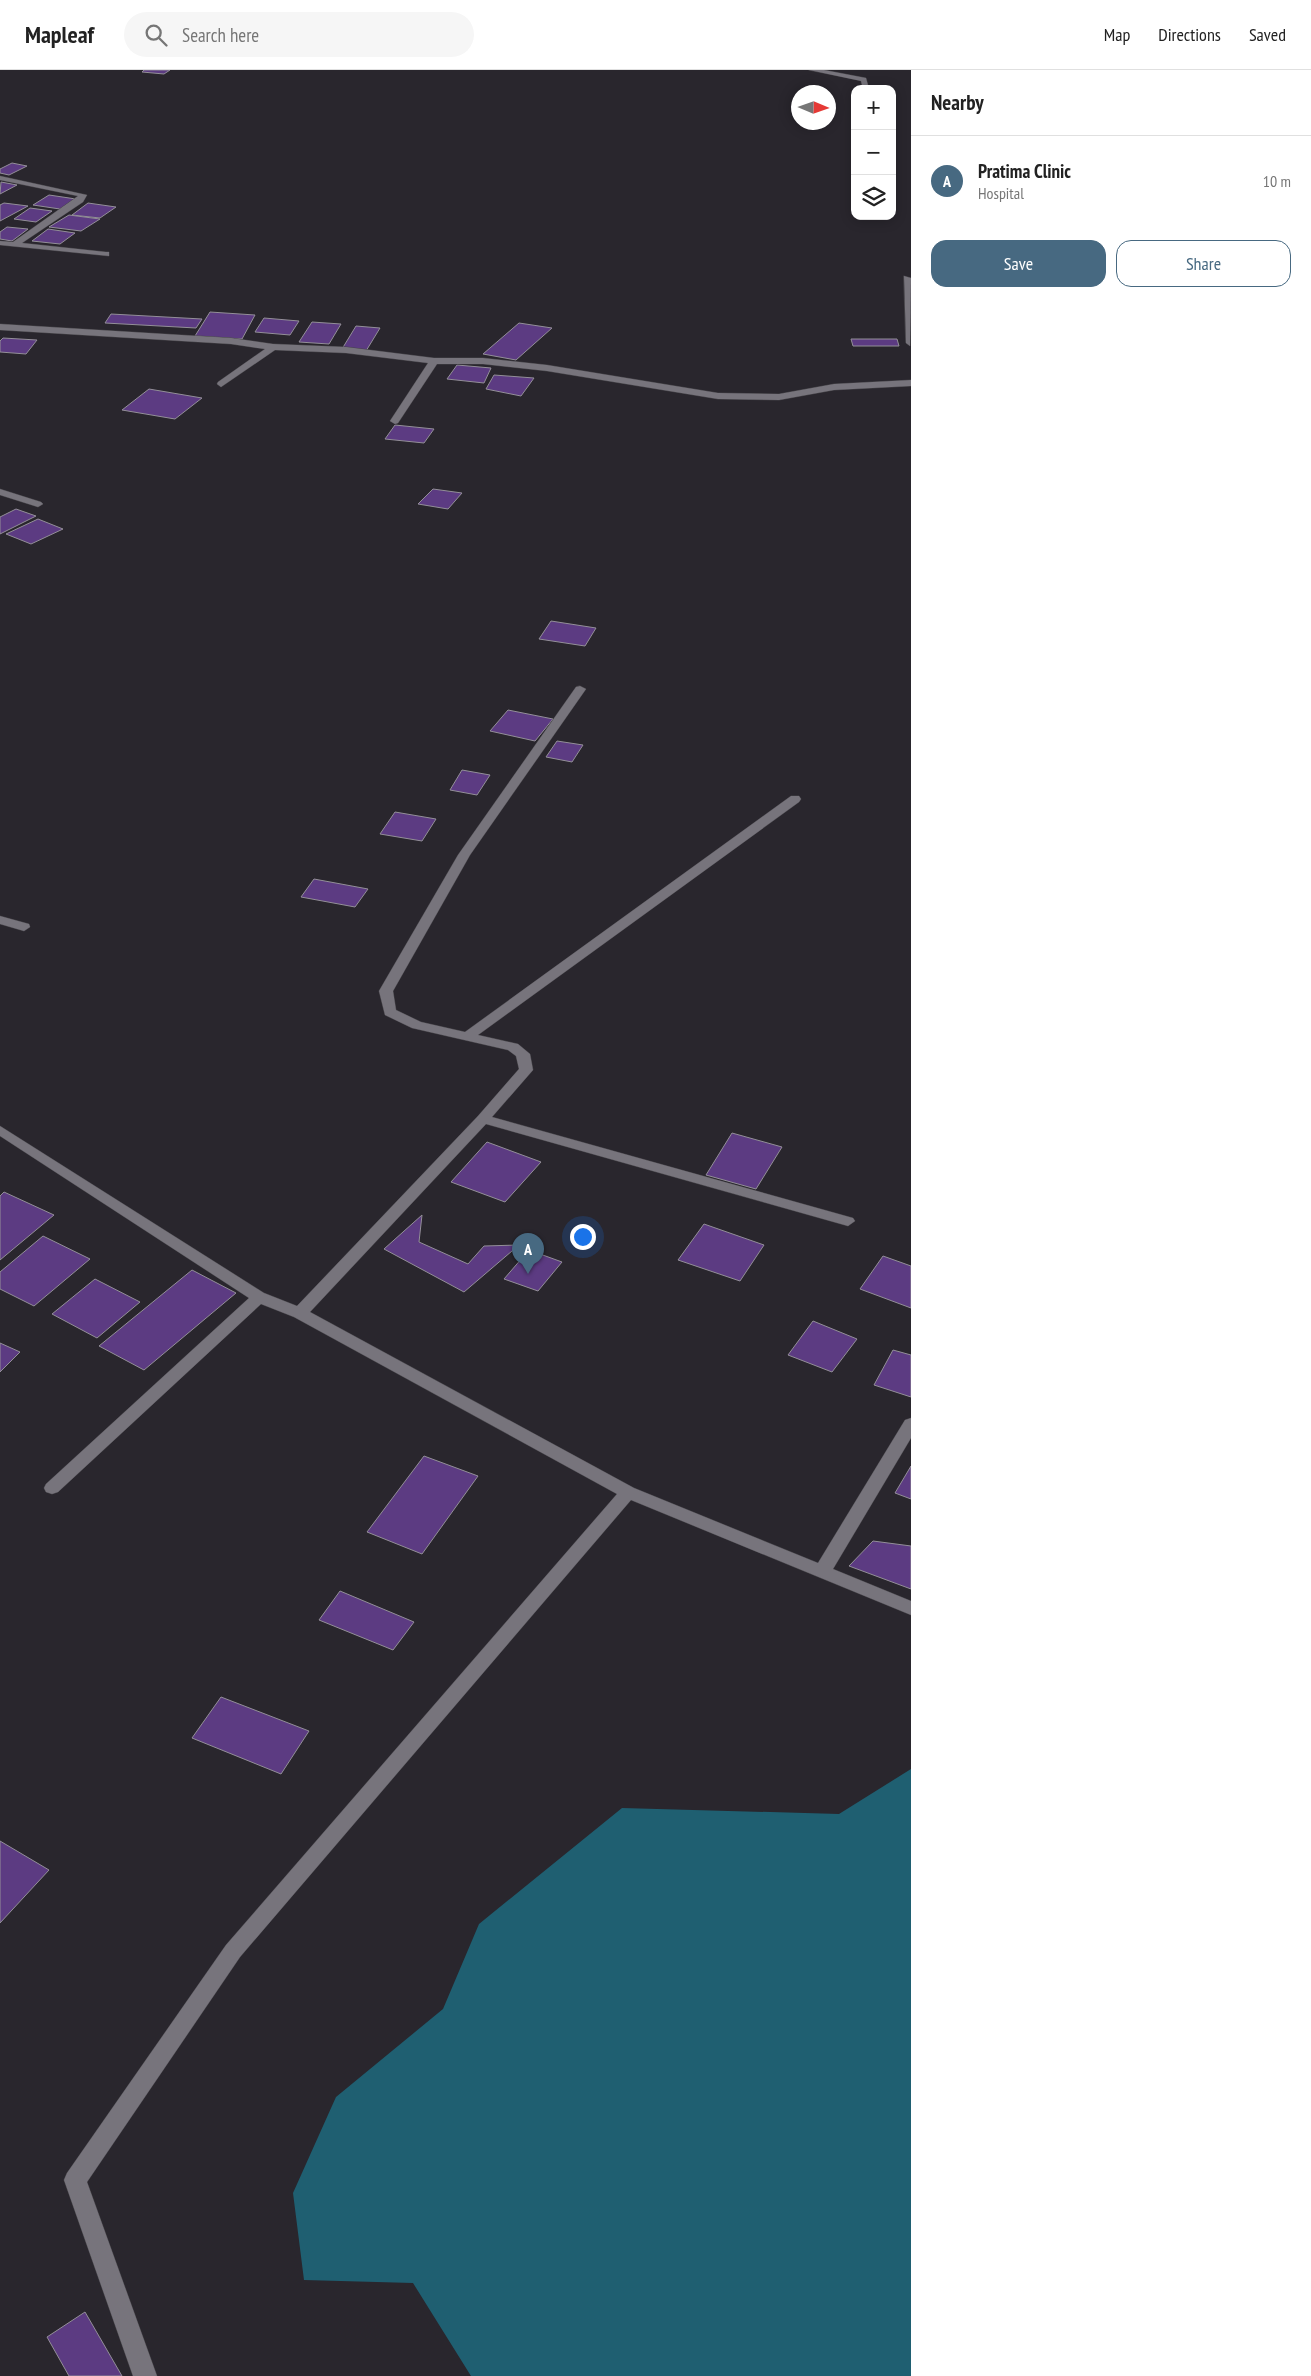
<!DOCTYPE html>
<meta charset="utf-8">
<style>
body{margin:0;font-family:"PT Sans Narrow",sans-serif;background:#f6f6f6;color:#222}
.controls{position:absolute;right:15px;top:15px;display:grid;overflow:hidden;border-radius:10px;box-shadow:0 2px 12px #0003}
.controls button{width:45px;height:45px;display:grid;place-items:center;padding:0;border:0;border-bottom:1px solid #e0e0e0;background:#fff;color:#222;font:25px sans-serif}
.compass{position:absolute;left:791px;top:15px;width:45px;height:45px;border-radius:50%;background:#fff;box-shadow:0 2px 12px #0003;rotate:92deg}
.you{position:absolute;left:582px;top:1166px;width:18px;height:18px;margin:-12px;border:4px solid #fff;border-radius:50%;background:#1a73e8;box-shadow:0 0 0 8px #1a73e833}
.badge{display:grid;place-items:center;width:32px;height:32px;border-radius:50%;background:#476981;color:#fff;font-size:16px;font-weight:700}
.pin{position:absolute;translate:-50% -41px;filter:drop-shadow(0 1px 2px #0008)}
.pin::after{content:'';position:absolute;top:26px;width:18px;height:15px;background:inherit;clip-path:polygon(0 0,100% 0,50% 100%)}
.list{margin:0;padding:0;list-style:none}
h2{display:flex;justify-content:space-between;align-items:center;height:65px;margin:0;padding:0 20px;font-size:21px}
h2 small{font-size:16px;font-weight:400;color:#767676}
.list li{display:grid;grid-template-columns:32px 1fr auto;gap:15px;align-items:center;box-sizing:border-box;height:90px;padding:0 20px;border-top:1px solid #e0e0e0}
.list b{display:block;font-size:19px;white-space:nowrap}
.list p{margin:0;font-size:16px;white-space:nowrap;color:#767676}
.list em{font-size:16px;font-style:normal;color:#767676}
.actions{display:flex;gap:10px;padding:15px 20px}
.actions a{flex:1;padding:11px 0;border:1px solid #476981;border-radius:15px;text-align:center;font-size:18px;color:#476981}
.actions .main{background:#476981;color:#fff}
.icon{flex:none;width:28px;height:28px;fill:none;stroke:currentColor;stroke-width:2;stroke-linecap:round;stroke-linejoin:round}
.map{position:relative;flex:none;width:911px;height:2306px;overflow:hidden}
header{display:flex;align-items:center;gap:30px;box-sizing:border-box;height:70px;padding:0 25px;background:#fff;border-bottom:1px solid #e0e0e0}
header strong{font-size:24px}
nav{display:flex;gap:28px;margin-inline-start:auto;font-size:18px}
.search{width:350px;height:45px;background:#f6f6f6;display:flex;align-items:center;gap:12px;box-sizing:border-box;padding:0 18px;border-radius:28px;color:#767676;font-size:19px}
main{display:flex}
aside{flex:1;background:#fff}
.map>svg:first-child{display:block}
</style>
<header>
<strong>Mapleaf</strong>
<div class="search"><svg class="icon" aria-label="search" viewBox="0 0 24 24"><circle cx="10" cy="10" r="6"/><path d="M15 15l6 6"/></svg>Search here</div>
<nav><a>Map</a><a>Directions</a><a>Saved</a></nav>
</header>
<main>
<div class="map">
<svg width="911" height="2306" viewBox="0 0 911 2306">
<rect width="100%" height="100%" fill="#29262d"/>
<!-- water -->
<path fill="#1f5f71" d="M911,1699V2306H471L413,2213L304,2210L293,2123L336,2027L443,1939L479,1854L622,1738L839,1744Z"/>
<!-- building -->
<g fill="#5c3b82" stroke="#938f98">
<path d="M144,0H170L164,4L142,2Z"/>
<path d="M12,93L27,96L9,105L0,103V99Z"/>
<path d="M1,112L17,115L0,124Z"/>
<path d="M49,125L76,129L60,139L33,135Z"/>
<path d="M4,133L28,136L0,151V135Z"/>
<path d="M88,133L116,137L100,148L72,145Z"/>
<path d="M30,138L52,141L36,152L14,149Z"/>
<path d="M69,145L100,149L81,161L49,157Z"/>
<path d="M7,157L28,159L12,171L0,169V162Z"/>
<path d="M48,159L75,163L60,174L32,171Z"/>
<path d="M210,242L255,245L242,269L195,266Z"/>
<path d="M111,244L202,249L196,258L105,253Z"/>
<path d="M264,248L299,251L290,265L255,262Z"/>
<path d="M312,252L341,254L329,274L299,272Z"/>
<path d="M519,253L552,258L516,290L483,284Z"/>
<path d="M356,256L380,258L366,281L342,279Z"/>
<path d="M3,268L37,270L26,284L0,282V271Z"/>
<path d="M851,269H897L899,276H853Z"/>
<path d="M457,295L491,298L484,313L447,309Z"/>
<path d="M494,305L534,308L521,326L486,319Z"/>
<path d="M149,319L202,328L175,349L122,340Z"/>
<path d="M395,355L434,359L424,373L385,369Z"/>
<path d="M433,419L462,423L448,439L418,434Z"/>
<path d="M16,439L36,446L0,464V447Z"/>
<path d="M38,449L63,459L31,474L6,464Z"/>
<path d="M551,551L596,558L585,576L539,569Z"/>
<path d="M508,640L553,649L535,671L490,661Z"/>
<path d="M557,671L583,675L572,692L546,687Z"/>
<path d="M462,700L490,705L477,725L450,720Z"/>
<path d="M395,742L436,749L422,771L380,764Z"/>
<path d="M314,809L368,819L355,837L301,827Z"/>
<path d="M732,1063L782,1077L756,1119L706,1105Z"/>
<path d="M487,1072L541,1092L505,1132L451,1112Z"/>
<path d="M4,1122L54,1145L0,1190V1126Z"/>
<path d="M422,1145L419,1172L468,1194L484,1176L519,1175L464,1222L384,1179Z"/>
<path d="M704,1154L764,1175L740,1211L678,1190Z"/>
<path d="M43,1166L90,1189L34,1236L0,1219V1202Z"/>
<path d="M529,1180L562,1192L538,1221L504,1209Z"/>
<path d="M883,1186L911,1196V1238L860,1219Z"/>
<path d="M192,1200L236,1223L144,1300L99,1276Z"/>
<path d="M95,1209L140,1232L97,1268L52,1244Z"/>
<path d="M813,1251L857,1269L832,1302L788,1285Z"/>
<path d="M0,1273L20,1282L0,1302Z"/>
<path d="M893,1280L911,1285V1327L874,1315Z"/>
<path d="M424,1386L478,1406L422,1484L367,1462Z"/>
<path d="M911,1396V1429L895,1423Z"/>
<path d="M873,1471L911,1476V1519L849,1496Z"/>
<path d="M340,1521L414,1552L393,1580L319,1550Z"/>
<path d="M221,1627L309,1661L281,1704L192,1668Z"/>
<path d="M0,1771L49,1800L0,1853Z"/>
<path d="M85,2242L122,2306H69L47,2267Z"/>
</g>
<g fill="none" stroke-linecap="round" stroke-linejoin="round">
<defs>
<g id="minor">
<path d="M809,0H824L866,8L869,19H863L861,11Z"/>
<path d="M0,106L87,125L83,132L22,173L106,182H109V186L0,175V171L13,172L78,126L0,110Z"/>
<path d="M904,206L911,208L910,276L906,273Z"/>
<path d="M0,254L231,268L273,274L346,277L434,288H483L547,295L718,323L779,324L834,314L911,310V316L834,320L779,330L718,329L547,301L483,294H437L398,353L395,354L390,351L428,293L346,283L275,280L221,317L217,314L218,312L265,279L231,274L0,260Z"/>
<path d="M0,419L41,432L43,434L38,437L0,425Z"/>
<path d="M580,616L586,619L470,785L393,921L396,940L421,952L465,962L791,726H799L801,729L799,732L478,965L518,974L530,984L533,1000L492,1047L853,1148L855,1151L848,1156L486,1054L310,1242L634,1418L818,1493L905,1350L911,1348V1368L833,1499L911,1531V1545L631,1430L240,1887L87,2112L157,2306H133L64,2110L67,2103L226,1875L617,1424L294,1247L261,1234L58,1422L52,1424L46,1422L44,1418L46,1414L249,1228L0,1066V1056L264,1223L297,1236L478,1046L519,999L516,986L508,980L412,958L385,945L379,921L458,785L576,617Z"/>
<path d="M0,846L29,854L30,857L24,861L0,854Z"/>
</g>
</defs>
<!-- minor casing -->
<use href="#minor" stroke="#454348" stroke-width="1"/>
<!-- minor -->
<use href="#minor" fill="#77747c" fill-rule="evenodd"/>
</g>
</svg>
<div class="controls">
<button>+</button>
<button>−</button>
<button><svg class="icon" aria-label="layers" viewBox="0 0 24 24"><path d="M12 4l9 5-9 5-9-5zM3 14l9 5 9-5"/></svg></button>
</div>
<svg class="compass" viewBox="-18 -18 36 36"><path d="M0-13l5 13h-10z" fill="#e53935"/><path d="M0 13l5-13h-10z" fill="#767676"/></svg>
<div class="you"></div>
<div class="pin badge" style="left:528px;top:1204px">A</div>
</div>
<aside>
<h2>Nearby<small></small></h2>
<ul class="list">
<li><span class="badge">A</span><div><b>Pratima Clinic</b><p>Hospital</p></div><em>10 m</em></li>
</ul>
<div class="actions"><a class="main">Save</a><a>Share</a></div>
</aside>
</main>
